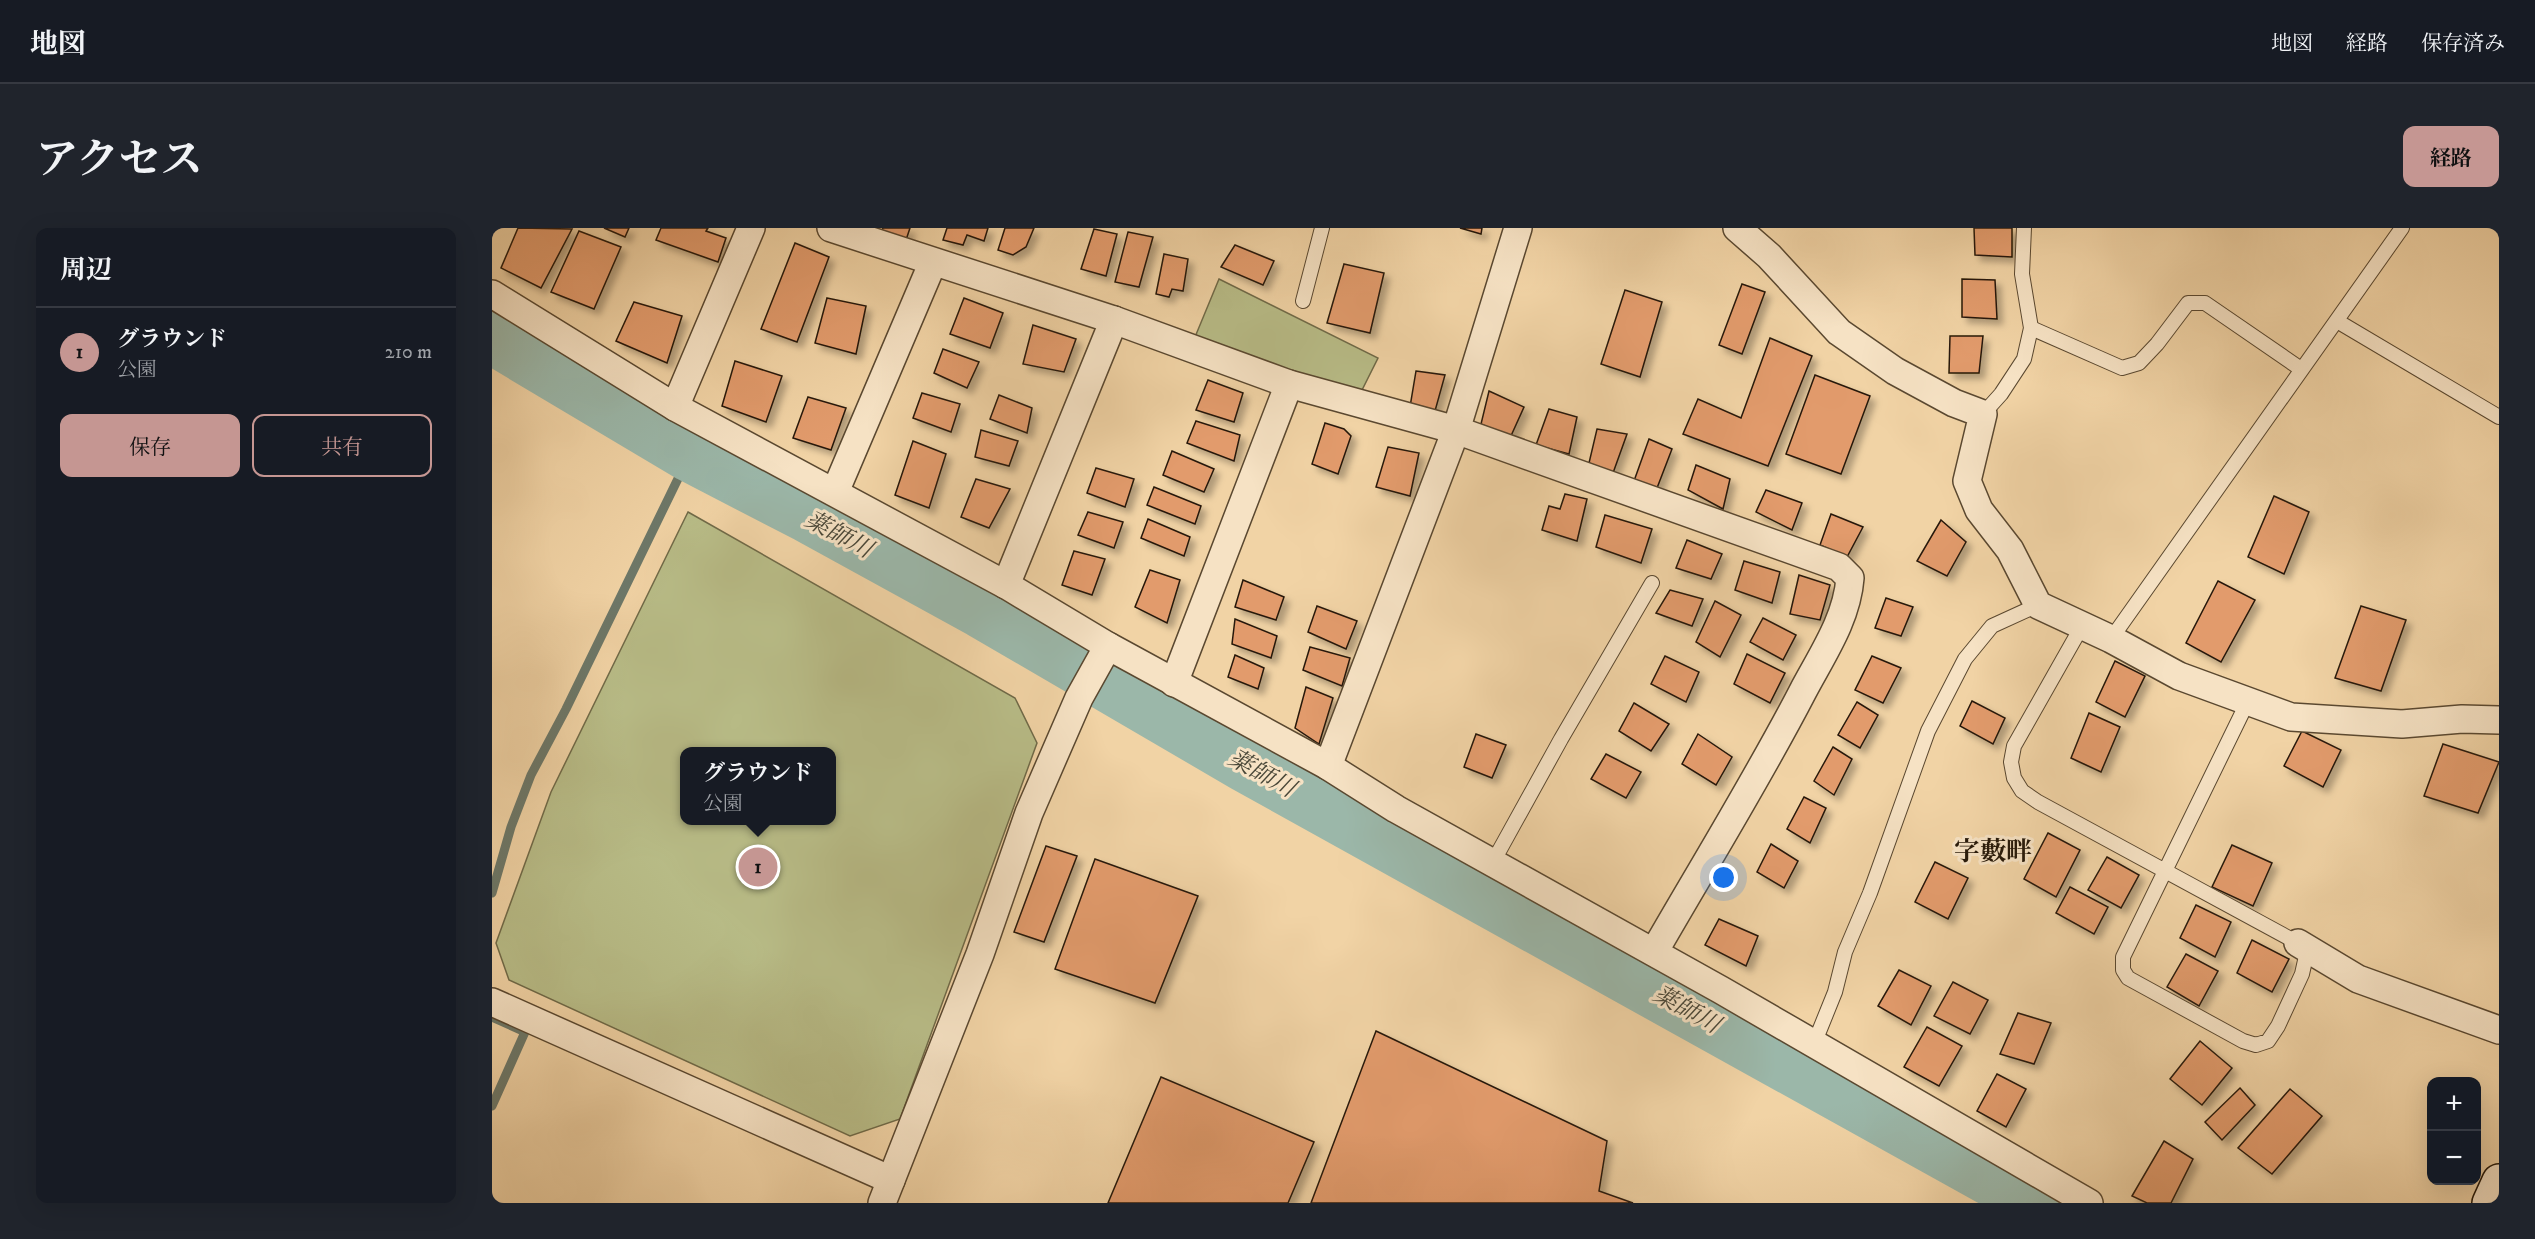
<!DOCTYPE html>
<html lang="ja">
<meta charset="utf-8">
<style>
body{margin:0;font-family:"IM FELL DW Pica","Noto Serif JP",serif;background:#20242c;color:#f1f3f6}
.controls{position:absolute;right:18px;bottom:18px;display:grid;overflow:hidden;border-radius:12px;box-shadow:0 6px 24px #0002}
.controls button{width:54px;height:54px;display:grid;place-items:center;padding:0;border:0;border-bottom:2px solid #363941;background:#171b24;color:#f1f3f6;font:30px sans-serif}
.you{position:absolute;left:1232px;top:650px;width:21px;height:21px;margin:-15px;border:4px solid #fff;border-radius:50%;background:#1a73e8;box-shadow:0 0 0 9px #1a73e833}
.badge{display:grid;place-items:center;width:39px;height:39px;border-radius:50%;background:#c59692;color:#111;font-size:20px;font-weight:700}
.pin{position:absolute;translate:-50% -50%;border:3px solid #fff;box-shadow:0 2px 6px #0006}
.popup{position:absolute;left:188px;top:519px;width:156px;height:78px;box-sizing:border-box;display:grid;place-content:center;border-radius:12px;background:#171b24;filter:drop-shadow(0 2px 4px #0005);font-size:20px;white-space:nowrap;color:#9ea1a6}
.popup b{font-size:22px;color:#f1f3f6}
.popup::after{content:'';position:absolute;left:50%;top:100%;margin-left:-12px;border:12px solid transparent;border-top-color:#171b24}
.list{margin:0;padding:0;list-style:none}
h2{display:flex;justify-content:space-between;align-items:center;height:78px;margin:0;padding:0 24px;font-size:26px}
h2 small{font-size:20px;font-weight:400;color:#9ea1a6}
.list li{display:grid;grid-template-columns:39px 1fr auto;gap:18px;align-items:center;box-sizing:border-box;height:90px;padding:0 24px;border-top:2px solid #363941}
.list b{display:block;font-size:22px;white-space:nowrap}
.list p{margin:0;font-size:20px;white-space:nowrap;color:#9ea1a6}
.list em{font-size:20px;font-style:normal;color:#9ea1a6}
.actions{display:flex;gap:12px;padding:18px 24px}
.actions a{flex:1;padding:14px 0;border:2px solid #c59692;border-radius:12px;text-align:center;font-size:21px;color:#c59692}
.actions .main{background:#c59692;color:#111}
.map{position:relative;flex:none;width:2007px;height:975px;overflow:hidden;border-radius:12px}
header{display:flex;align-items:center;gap:36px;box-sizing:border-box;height:84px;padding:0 30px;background:#171b24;border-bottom:2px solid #363941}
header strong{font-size:28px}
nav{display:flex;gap:33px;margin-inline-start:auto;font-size:21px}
.intro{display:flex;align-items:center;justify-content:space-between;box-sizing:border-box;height:144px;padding:0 36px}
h1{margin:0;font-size:42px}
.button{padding:15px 27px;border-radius:12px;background:#c59692;color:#111;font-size:21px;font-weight:700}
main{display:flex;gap:36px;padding:0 36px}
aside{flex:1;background:#171b24;border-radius:12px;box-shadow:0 6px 24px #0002}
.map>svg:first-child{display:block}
</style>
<header>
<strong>地図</strong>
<nav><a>地図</a><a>経路</a><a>保存済み</a></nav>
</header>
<div class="intro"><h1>アクセス</h1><a class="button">経路</a></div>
<main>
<aside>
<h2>周辺<small></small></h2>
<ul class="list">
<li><span class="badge">1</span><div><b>グラウンド</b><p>公園</p></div><em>210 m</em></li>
</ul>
<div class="actions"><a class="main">保存</a><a>共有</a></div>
</aside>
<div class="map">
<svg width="2007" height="975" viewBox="0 0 2007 975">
<defs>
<filter id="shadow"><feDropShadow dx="5.5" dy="5.5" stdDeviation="3" flood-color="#0004"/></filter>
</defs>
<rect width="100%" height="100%" fill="#f1d3a5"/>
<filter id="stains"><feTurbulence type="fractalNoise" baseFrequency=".00333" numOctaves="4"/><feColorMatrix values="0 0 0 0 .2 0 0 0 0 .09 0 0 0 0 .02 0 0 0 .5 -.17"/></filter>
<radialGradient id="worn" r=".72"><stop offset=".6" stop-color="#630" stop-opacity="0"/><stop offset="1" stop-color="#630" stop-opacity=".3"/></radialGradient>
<!-- green -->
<g fill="#b8bc87" stroke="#706a48" stroke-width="1.5" fill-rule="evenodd">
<path d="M727,51L886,130L866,170L703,109Z"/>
<path d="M196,284L523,470L545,515L408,891L358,908L17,752L4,715L59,564ZM192,524H340V592H192Z"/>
</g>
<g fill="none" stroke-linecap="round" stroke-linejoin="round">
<!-- stream -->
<g stroke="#6d7869" stroke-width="9">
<path d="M0,665L19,599L39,547L74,481L198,226"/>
<path d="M0,789L33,804L0,878"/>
</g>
<!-- river -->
<path stroke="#9bb7a9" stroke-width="56" d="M0,108L198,226L316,287L489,382L753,536L1544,975"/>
</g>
<!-- building -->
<g fill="#e29b6c" stroke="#271909" stroke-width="1.5" filter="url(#shadow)">
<path d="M26,0L80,1L49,60L9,40Z"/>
<path d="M112,0H137L133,9Z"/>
<path d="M169,0H216L214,3L234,10L226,34L164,12Z"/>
<path d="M391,0H418L412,18L387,9Z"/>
<path d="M455,0H496L492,13L475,7L471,17L451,12Z"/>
<path d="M513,0H542L534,19L521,27L506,22Z"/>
<path d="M968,0H990L989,6Z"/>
<path d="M1482,0H1520V29L1483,27Z"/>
<path d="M602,1L625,6L614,48L589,41Z"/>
<path d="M87,3L129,19L102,81L59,64Z"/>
<path d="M636,4L661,9L647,59L623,54Z"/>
<path d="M303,15L337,29L305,114L269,101Z"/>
<path d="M743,17L782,33L771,57L729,39Z"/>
<path d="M672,26L696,31L691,63L680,61L677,69L664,66Z"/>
<path d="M852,36L892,45L878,105L835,95Z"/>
<path d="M1470,51L1503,52L1505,91L1470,89Z"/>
<path d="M1250,56L1273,64L1250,126L1227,117Z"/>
<path d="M1133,62L1170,74L1148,149L1109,136Z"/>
<path d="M335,70L374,78L364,126L323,115Z"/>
<path d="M472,70L511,85L498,120L458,106Z"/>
<path d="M142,74L190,88L175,135L124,113Z"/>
<path d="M541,97L584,111L572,144L531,136Z"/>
<path d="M1458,108H1491L1487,145H1457Z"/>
<path d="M1278,110L1320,128L1276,238L1191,206L1206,171L1249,190Z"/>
<path d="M451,121L487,134L475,160L442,145Z"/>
<path d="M243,133L290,148L274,194L230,178Z"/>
<path d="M924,143L953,147L943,183L918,179Z"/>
<path d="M1323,147L1378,168L1349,246L1294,226Z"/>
<path d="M716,152L751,165L742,194L704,182Z"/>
<path d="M997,163L1032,179L1018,210L989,196Z"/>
<path d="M430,165L468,176L459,204L421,190Z"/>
<path d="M507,167L540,180L535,205L498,191Z"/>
<path d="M316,169L354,180L339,222L301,210Z"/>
<path d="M1057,181L1085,189L1077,226L1044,217Z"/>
<path d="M704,193L748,207L742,233L695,215Z"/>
<path d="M833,195L852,201L859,208L846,246L820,236Z"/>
<path d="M1105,201L1135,206L1121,245L1097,235Z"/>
<path d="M489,202L526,213L517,238L483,229Z"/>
<path d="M1157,211L1180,221L1165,260L1142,253Z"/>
<path d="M421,213L454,226L437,280L403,267Z"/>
<path d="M896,219L927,225L918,268L884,259Z"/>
<path d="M680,223L722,241L712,264L671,247Z"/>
<path d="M1204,237L1238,251L1231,281L1196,262Z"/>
<path d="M604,240L642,251L633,279L595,265Z"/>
<path d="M484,251L518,261L497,300L469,289Z"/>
<path d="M662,259L709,278L703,296L655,277Z"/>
<path d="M1274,262L1310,275L1300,302L1264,284Z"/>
<path d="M1073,266L1095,271L1085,313L1050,302L1057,278L1068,281Z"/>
<path d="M1782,268L1817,284L1792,346L1756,329Z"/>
<path d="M596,284L631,294L622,320L586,307Z"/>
<path d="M1339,286L1371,299L1355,329L1328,317Z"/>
<path d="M1113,287L1160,301L1149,335L1104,319Z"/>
<path d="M656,291L698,309L692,328L649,310Z"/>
<path d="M1449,292L1474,314L1455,348L1425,333Z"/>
<path d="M1195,312L1230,326L1219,351L1184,340Z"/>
<path d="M582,323L613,331L600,367L570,357Z"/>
<path d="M1252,333L1288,344L1280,375L1243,362Z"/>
<path d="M658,342L688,352L675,395L643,379Z"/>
<path d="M1307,347L1338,357L1328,392L1298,386Z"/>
<path d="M751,352L792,369L784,392L743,379Z"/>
<path d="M1726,353L1763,372L1729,434L1694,415Z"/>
<path d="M1178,362L1211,371L1200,398L1164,385Z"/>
<path d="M1394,370L1421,379L1409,408L1383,400Z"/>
<path d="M1223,373L1249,387L1228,429L1204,414Z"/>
<path d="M825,378L865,393L854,421L816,404Z"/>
<path d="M1869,378L1914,392L1889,463L1843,450Z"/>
<path d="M1271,390L1304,407L1291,432L1258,414Z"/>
<path d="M743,391L785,408L779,430L740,416Z"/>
<path d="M818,419L858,430L850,458L811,442Z"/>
<path d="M1255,426L1293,445L1278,475L1242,456Z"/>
<path d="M743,427L772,440L766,461L736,449Z"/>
<path d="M1173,428L1207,444L1194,474L1159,456Z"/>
<path d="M1380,428L1409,440L1391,475L1363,462Z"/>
<path d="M1623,433L1653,448L1633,489L1604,474Z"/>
<path d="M814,459L841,470L827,516L803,500Z"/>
<path d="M1480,473L1513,490L1501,516L1468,498Z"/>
<path d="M1365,474L1386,487L1368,520L1346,507Z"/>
<path d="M1142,475L1177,496L1159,523L1127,503Z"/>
<path d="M1597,485L1628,499L1609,544L1579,530Z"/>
<path d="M1810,503L1849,522L1831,559L1792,538Z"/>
<path d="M984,506L1014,517L1000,550L972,539Z"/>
<path d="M1206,506L1240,529L1224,557L1190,536Z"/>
<path d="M1951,516L2007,534L1986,585L1932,568Z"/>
<path d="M1341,519L1360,531L1342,567L1322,553Z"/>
<path d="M1114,526L1149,544L1134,570L1099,551Z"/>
<path d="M1312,569L1334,580L1318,615L1295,601Z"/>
<path d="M1556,605L1588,622L1564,669L1532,651Z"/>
<path d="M1279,616L1306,633L1292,660L1265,644Z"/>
<path d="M1740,617L1780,635L1761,678L1720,659Z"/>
<path d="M554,618L585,628L552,714L522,704Z"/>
<path d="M1615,629L1647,647L1629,680L1596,662Z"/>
<path d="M603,631L706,668L663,775L563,741Z"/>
<path d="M1443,634L1476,650L1456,691L1423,674Z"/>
<path d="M1578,659L1616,679L1602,706L1564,685Z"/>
<path d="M1704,677L1739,694L1723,729L1688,710Z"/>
<path d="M1227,691L1266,708L1254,738L1213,717Z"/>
<path d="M1760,712L1797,731L1780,764L1745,745Z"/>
<path d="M1694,726L1726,743L1707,778L1675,759Z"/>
<path d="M1407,742L1439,758L1419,797L1386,778Z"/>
<path d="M1461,754L1496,772L1478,806L1442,788Z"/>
<path d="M1526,785L1559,795L1542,836L1508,826Z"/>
<path d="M1435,799L1470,818L1447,858L1412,839Z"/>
<path d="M884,803L1115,913L1107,963L1141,975H819Z"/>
<path d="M1708,813L1740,840L1710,877L1678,851Z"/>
<path d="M1505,846L1534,861L1514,899L1485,883Z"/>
<path d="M669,849L822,914L796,975H616Z"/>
<path d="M1748,860L1763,877L1730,912L1713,894Z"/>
<path d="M1798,861L1830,888L1780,946L1746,920Z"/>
<path d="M1672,913L1701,931L1679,975H1655L1640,968Z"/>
</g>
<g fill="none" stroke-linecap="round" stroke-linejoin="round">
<defs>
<g id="lane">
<path d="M811,73L830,0"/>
<path d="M1845,93L2007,189"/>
<path d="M1539,100L1630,140L1647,135L1665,116L1696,75H1713L1809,141"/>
<path d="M1491,186L1509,166L1532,131L1539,100L1530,46L1532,0"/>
<path d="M1590,398L1522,518L1519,534L1522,550L1530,563L1546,574L1806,715L1814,728L1810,746L1786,798L1776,813L1764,817L1751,813L1636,750L1631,742V729L1756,473"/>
<path d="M1619,411L1910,0"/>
<path d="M1001,634L1069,511L1160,355"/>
<path d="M1322,816L1343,764L1353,724L1378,665L1436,503L1473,431L1500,398L1546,377"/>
</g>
<g id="street">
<path d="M339,0L622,92L797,156L964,202L1026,0"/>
<path d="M1245,0L1277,28L1347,104L1403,143L1462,175L1491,186L1475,253L1487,282L1518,322L1546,377L1619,411L1687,448L1799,489L1910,496L1970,491L2007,492"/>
<path d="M0,66L183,179L514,357L616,418L836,538L904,581L1229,762L1597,975"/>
<path d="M183,179L259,0"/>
<path d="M343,264L441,34"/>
<path d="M514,357L622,92"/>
<path d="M682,455L797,156"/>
<path d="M836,538L964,202L1347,339L1358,350C1355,391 1330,427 1311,463C1265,552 1212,637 1162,724"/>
<path d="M1806,715L1866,751L2007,802"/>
<path d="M0,774L399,952"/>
<path d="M390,975L488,726L537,585L587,470L616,418"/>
</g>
<path id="secondary" d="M1997,975L2007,953"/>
</defs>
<!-- lane casing -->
<use href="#lane" stroke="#5a4830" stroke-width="16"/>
<!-- street casing -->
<use href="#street" stroke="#5a4830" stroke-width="30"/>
<!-- secondary casing -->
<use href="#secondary" stroke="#271909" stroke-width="36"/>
<!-- lane -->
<use href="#lane" stroke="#f6e2c4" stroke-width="14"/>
<!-- street -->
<use href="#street" stroke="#f6e2c4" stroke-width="27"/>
<!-- secondary -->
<use href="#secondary" stroke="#f6e2c4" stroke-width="33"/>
</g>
<g text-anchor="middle" stroke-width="6" stroke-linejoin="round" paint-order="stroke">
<!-- water labels -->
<g font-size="24" font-style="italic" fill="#4a4839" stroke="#f6e2c4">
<text transform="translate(347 306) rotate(28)" y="8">薬師川</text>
<text transform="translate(770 545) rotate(29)" y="8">薬師川</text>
<text transform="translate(1195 781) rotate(29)" y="8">薬師川</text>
</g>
<!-- quarter labels -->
<g font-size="26" font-weight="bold" fill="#271909" stroke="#f6e2c4">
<text x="1501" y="632">字藪畔</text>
</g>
</g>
<rect width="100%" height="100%" filter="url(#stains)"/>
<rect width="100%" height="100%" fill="url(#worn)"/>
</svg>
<div class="controls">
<button>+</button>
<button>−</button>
</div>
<div class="you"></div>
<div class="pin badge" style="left:266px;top:639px">1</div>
<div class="popup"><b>グラウンド</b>公園</div>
</div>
</main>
